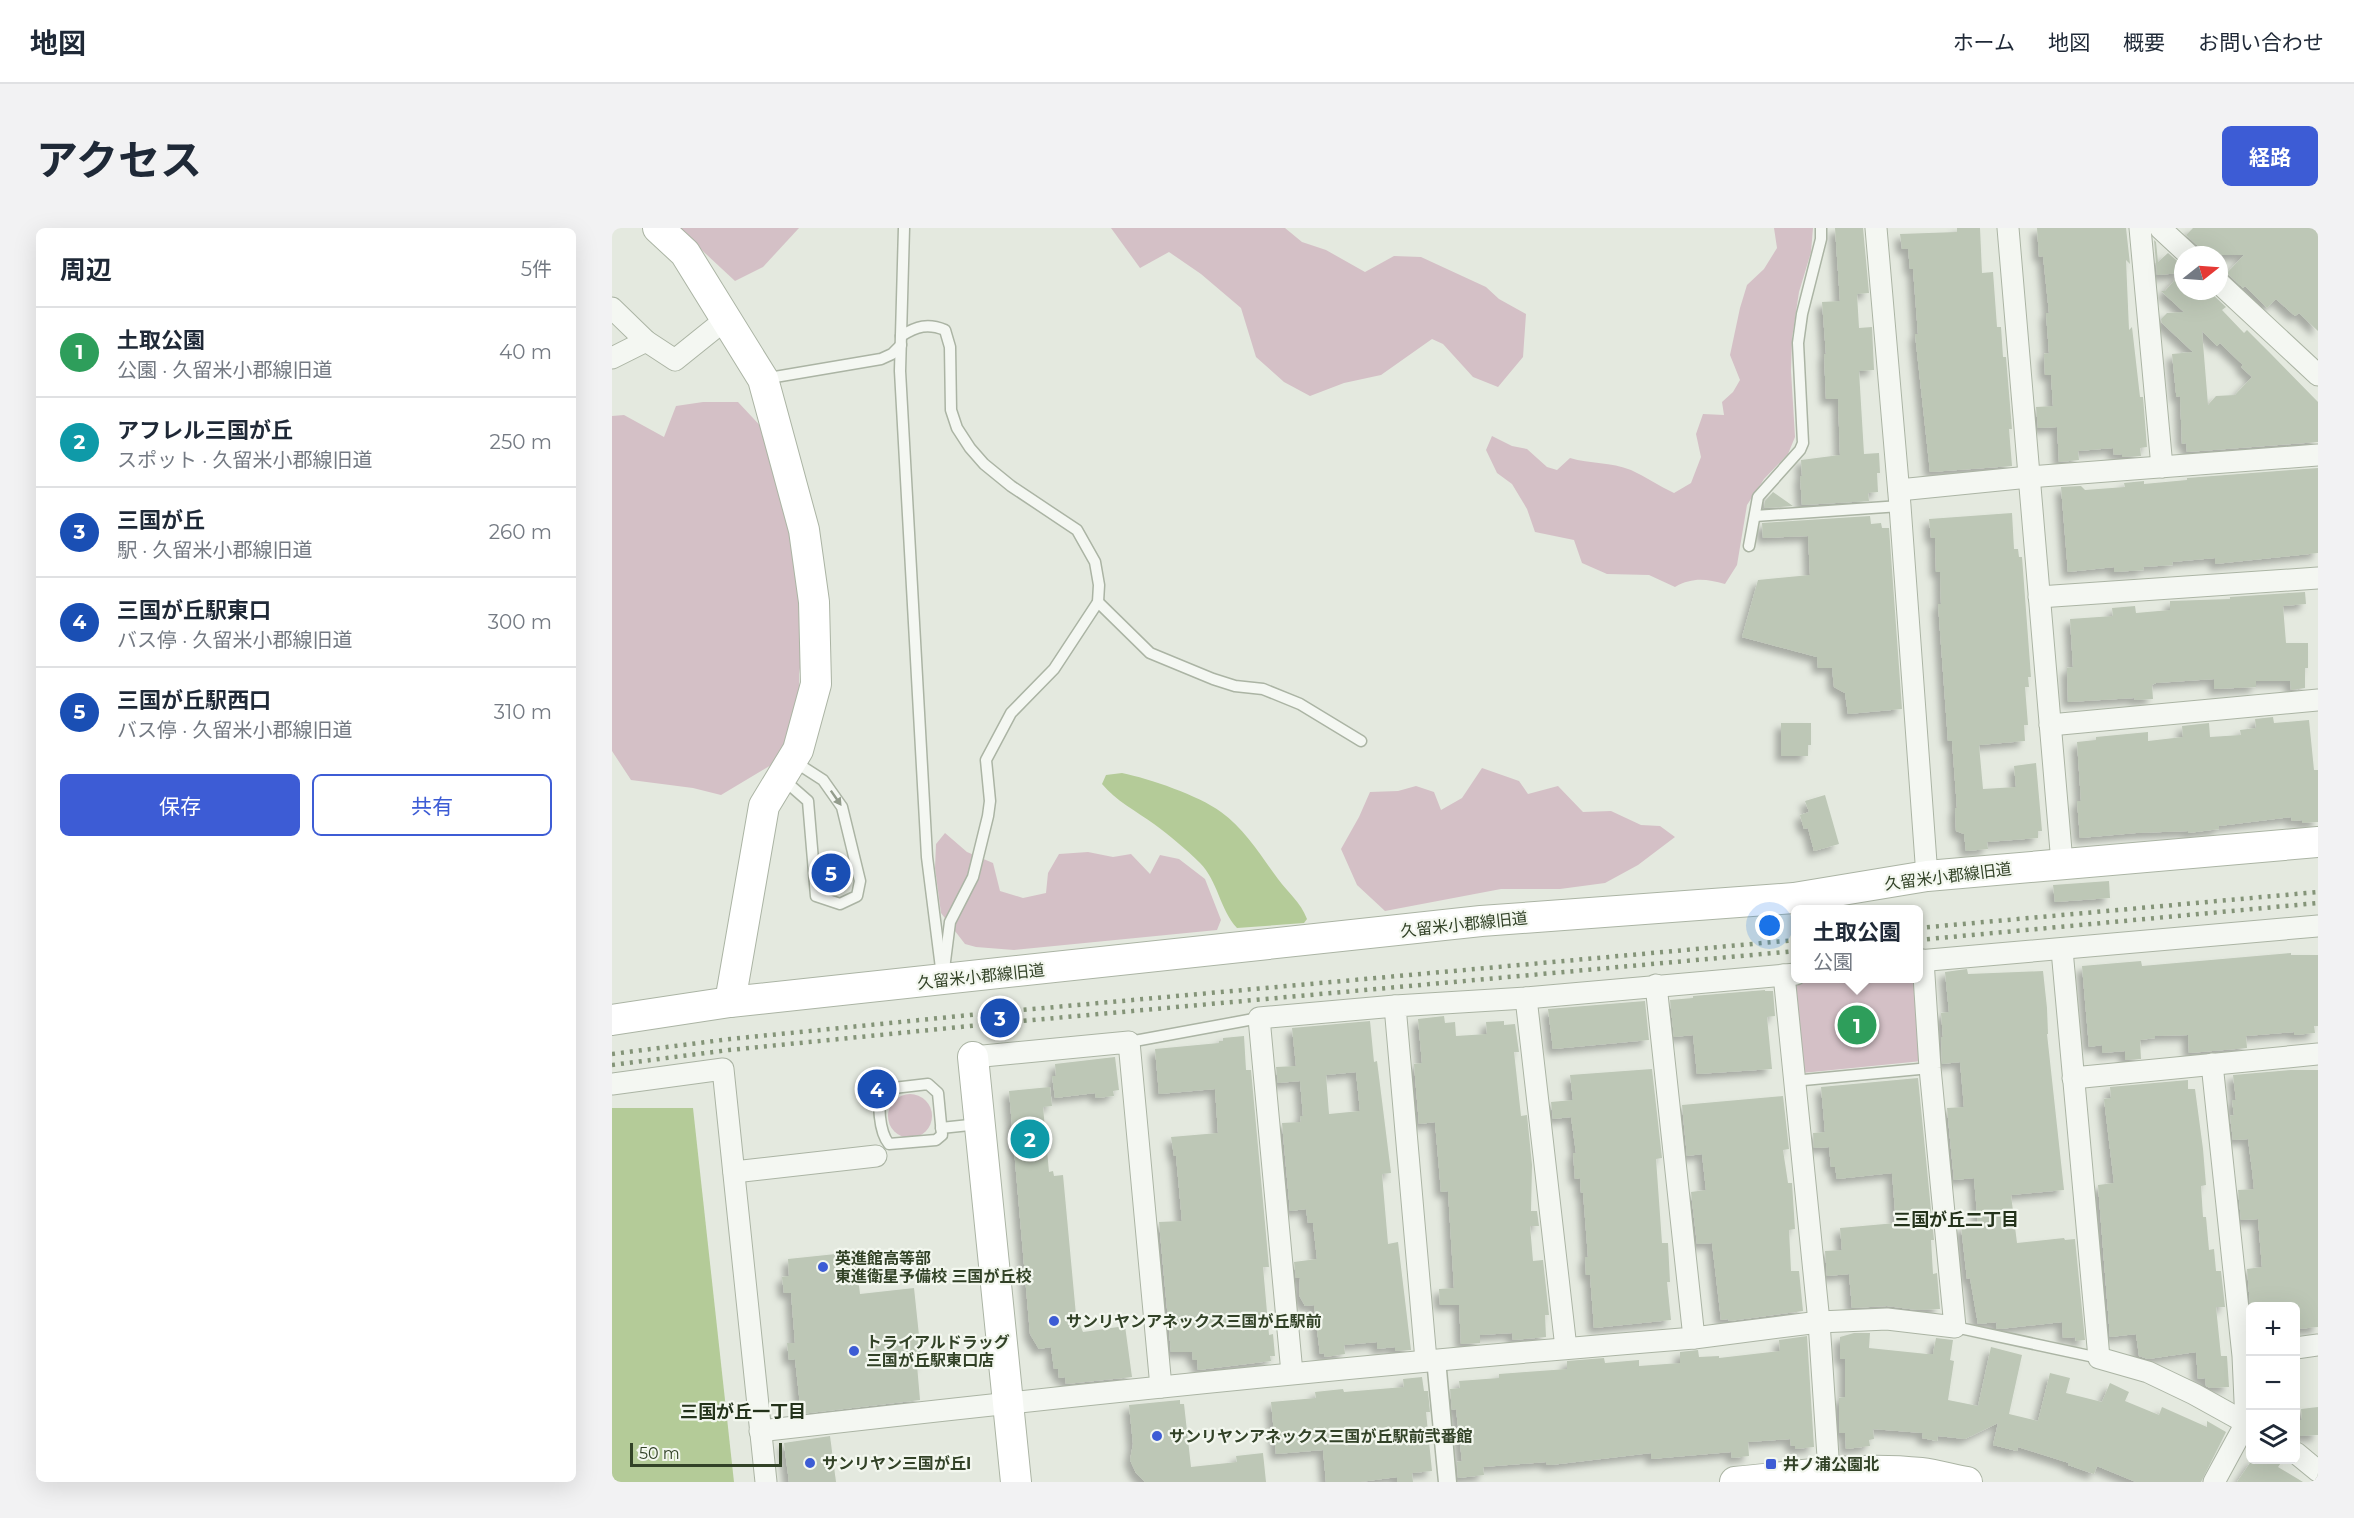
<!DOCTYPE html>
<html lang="ja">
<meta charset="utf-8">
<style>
body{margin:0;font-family:Montserrat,"Noto Sans JP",sans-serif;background:#f2f2f3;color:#1f2937}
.controls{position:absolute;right:18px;bottom:18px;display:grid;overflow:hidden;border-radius:9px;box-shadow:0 6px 24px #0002}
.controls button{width:54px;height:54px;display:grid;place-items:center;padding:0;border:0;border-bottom:2px solid #e0e1e3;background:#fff;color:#1f2937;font:30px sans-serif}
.compass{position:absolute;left:1562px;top:18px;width:54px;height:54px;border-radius:50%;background:#fff;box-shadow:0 6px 24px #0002;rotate:73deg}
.scale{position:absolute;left:18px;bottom:15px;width:152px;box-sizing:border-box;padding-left:6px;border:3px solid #324227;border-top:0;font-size:16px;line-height:21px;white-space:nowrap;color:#324227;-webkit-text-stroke:4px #f3f7ef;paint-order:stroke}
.you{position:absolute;left:1158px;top:698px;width:21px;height:21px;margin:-15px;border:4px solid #fff;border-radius:50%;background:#1a73e8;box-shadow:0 0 0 9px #1a73e833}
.badge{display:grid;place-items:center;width:39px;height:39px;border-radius:50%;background:#3d5cd5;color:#fff;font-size:20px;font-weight:700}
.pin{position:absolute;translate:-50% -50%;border:3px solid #fff;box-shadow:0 2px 6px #0006}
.popup{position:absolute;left:1179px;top:677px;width:132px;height:78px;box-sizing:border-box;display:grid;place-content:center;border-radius:9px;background:#fff;filter:drop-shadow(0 2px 4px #0005);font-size:20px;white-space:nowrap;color:#747a83}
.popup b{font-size:22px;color:#1f2937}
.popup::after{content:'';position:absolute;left:50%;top:100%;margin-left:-12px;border:12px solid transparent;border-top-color:#fff}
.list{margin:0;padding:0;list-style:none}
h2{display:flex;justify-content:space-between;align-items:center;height:78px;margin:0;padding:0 24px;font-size:26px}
h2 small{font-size:20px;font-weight:400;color:#747a83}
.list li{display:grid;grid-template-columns:39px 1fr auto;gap:18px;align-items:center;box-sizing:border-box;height:90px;padding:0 24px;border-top:2px solid #e0e1e3}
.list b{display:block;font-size:22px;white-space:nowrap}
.list p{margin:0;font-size:20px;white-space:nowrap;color:#747a83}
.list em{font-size:20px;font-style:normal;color:#747a83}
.actions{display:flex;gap:12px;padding:18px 24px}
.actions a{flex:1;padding:14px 0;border:2px solid #3d5cd5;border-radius:9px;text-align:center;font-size:21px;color:#3d5cd5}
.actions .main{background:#3d5cd5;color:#fff}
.icon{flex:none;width:33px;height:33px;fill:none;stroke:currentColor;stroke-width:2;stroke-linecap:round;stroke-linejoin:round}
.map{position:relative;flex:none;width:1706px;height:1254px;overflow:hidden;border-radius:9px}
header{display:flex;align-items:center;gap:36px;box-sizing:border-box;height:84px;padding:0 30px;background:#fff;border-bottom:2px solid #e0e1e3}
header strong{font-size:28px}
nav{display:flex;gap:33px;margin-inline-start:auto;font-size:21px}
.intro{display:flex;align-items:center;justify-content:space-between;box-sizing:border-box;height:144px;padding:0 36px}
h1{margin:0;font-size:42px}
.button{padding:15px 27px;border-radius:9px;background:#3d5cd5;color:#fff;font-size:21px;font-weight:700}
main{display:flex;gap:36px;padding:0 36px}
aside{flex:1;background:#fff;border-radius:9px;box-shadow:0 6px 24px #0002}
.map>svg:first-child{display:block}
</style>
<header>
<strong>地図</strong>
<nav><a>ホーム</a><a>地図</a><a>概要</a><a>お問い合わせ</a></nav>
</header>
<div class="intro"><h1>アクセス</h1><a class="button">経路</a></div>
<main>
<aside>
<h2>周辺<small>5件</small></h2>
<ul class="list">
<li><span class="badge" style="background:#2e9e5b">1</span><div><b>土取公園</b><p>公園 · 久留米小郡線旧道</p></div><em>40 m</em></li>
<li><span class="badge" style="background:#0f9aa8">2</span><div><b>アフレル三国が丘</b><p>スポット · 久留米小郡線旧道</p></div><em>250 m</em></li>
<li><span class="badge" style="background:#1a4fb4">3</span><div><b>三国が丘</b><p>駅 · 久留米小郡線旧道</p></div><em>260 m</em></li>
<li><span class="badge" style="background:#1a4fb4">4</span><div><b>三国が丘駅東口</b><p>バス停 · 久留米小郡線旧道</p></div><em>300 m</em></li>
<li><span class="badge" style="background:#1a4fb4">5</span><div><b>三国が丘駅西口</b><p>バス停 · 久留米小郡線旧道</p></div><em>310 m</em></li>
</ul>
<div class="actions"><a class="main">保存</a><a>共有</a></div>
</aside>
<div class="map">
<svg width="1706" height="1254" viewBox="0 0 1706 1254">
<defs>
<filter id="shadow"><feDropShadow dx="-5.5" dy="5.5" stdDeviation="3" flood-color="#0004"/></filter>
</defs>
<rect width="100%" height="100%" fill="#e4e9df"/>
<!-- green -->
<g fill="#d4c0c6">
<path d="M66,0H187L151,39L123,53Z"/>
<path d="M499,0H673L690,14L714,22L753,44L782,28L809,29L874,59L887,71L914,86L911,129L886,159L861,149L831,116L820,111L769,147L732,155L698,168L672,154L644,129L629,80L589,46L557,24L528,40Z"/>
<path d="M1162,0H1201L1199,24L1187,64L1180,110L1179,143L1183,209L1176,226L1152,251L1135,277L1125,337L1113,356C1094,351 1081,349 1063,359L1037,347L995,346L970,335L962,312L923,304L915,281L900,256L885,245L874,222L880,208L900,218L915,221L935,239L945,242L958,230C978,236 999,234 1019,242C1034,249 1047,258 1062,265L1079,255L1089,229L1084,206L1091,186L1112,187L1110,174L1121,164L1128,152L1118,127L1128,80L1135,57L1152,41L1165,20Z"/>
<path d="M91,174H126L156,206L184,303L193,409L187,446L188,502L166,533L109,567L81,560L19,552L0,523V188L12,187L52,209L64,178Z"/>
<path d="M870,540L907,553L916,566L946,558L971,584L999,583L1029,597L1048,598L1063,609L1026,637L993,655L948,661H889L773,683L745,657L729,621L747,589L758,564L786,563L804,558L822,564L829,582L850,570Z"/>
<path d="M333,605L355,624L381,635L388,663L411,670L434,665L436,645L447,626L476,624L501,629L519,626L538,646L548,627L567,631L593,651L609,692L605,702L402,722L364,719L353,716L329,685L323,640L324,616Z"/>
<path d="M1188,751H1301L1310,833L1190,845L1180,761Z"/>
<circle cx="298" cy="888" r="22"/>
</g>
<!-- water -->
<g fill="#b4cb98">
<path d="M510,545C538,551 586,567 609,584C632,600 649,628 666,651C677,666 688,673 695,691L692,695L625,700C608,682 606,653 588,635C574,621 557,607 542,596C524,583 504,573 490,556L494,547Z"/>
<path d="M0,880H81L122,1254H0Z"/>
</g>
<!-- building -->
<g fill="#bdc7b6" fill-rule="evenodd" filter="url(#shadow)">
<path d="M1223,0H1251L1257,65L1245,66L1247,100L1260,99L1262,142L1247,143L1252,226L1267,225L1268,245H1265L1266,264L1256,265L1257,273L1190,277L1188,248H1190L1189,232L1228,227L1226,171H1214L1212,126H1214L1210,74L1228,73Z"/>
<path d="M1345,0H1368L1370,45L1381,44L1385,99H1389L1391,129H1394L1400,201H1397L1400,238L1318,244L1303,106H1306L1301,41H1298L1296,21H1290L1288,6L1345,4Z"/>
<path d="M1425,0H1514L1518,36L1514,32L1517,102L1520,99L1528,169H1531L1535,219L1528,220L1529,228L1510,229V226L1502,227L1501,220L1466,223L1467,232L1447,234L1445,199L1426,200L1424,179L1441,178L1439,147H1433L1432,126L1437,125L1434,85H1437L1431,28L1427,29Z"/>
<path d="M1581,0H1706V103L1687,85L1683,88L1664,71L1655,80L1633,58L1631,60L1615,45L1632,27H1589L1586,18L1574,7Z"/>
<path d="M1542,12L1544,14L1546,34L1556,25L1571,38V63H1597L1614,79L1610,82L1632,105L1635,102L1659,126L1706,174V214L1575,224L1574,215L1570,216L1568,168L1564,169V165L1560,126L1581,124L1550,95L1549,91L1555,85L1572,84L1549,63H1553L1569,45L1545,47ZM1590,103L1605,118L1608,115L1631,137L1629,139L1640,149L1623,167L1604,168L1596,177Z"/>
<path d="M1706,240V325L1603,336V330L1560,334L1561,337L1531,339L1532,342L1502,344V339L1456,344L1449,259L1469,258L1473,262L1513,259L1512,255L1532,253V256L1575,252V250Z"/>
<path d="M1161,264L1181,278L1152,280L1153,273Z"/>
<path d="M1400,285L1402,321H1406L1407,329H1410L1419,449H1416L1417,459H1413L1416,497H1412L1413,513L1367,517L1371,561L1404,559L1402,538L1424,535L1430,603H1426V610L1375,614L1376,621L1354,623L1352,606L1344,603L1343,580H1345L1340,513H1336L1326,376H1329L1328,344H1324L1323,310H1319L1317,291Z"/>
<path d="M1258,288L1259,296L1269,295L1270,300H1277L1290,481L1236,486L1233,465L1222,459L1220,440H1206L1205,429L1130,409L1146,352L1198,347L1196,308L1151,310L1150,295Z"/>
<path d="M1693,364L1694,376L1671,378L1674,415H1696V440H1693V460L1679,462L1678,453H1644V459L1602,461V451L1544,455L1540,457L1541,471L1523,472L1522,470L1456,474L1455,440L1461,439L1458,391L1501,388L1500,380L1523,378L1524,385L1558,382V373L1618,371V369Z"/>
<path d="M1661,489L1662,495L1697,492L1702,542H1706V594L1690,595V592L1680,593L1679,589L1607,598V601L1576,605V603L1524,605L1468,610L1465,573H1469L1465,514L1484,512V509L1536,504V513L1571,509L1570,498L1597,495L1598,509L1629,507L1628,502L1644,500L1643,491Z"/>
<path d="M1169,495H1199V517H1196V528H1169Z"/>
<path d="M1213,567L1227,616L1202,623L1196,600L1192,601L1188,587L1197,584L1193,573Z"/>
<path d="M1497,653L1498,670L1443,674L1441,657Z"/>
<path d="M1679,725V727H1706V798H1702L1703,805L1682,807V804L1634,808L1635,820L1577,825L1576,807L1543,808V810L1528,812L1529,831L1513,832V823L1490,825V817L1477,819L1470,738L1529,733L1530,738Z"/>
<path d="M1355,741L1356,746L1431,743L1435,780L1436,806H1435L1452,962L1399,967L1405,1015L1452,1010L1453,1012L1463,1011L1473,1112L1464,1113L1463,1109L1451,1110L1450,1094L1388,1101L1384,1100L1385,1094L1366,1096L1358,1050L1355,1051L1349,998L1366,997L1362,950L1342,952L1335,880L1352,879L1348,834L1330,836L1329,809H1331L1329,785L1337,784L1333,744Z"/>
<path d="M1153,762V763H1161L1163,788L1155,789L1160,841L1085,846L1081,807L1062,809L1058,772L1081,770V768Z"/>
<path d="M1033,773L1037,812L941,821L936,781Z"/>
<path d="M832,788L833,795L843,794L844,808L875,806L874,794L892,793V797L903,796L907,824H902L909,888L915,887L920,937L919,983H925L927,998H918L921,1033L931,1032L937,1087H933L934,1109L901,1112L900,1105L868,1107V1115L849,1116L847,1077H828L827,1061L842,1060L836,963L829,964L823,894L807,896L802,836L810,835L806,791Z"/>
<path d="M758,793L762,834L765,833L779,945L770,946L776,1016L786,1014L799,1122L783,1123V1119L765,1121V1114L732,1117L733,1126L713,1129L712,1125L708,1126L702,1077L693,1078L687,1067L688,1050H684L682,1034L705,1031L701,995H696L694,981L678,983L670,895L689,894L688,888H691L688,853L666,855L664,839L684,838L680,800ZM744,844L748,883L717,886L714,847Z"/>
<path d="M632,808L634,842H639L657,1039H651L657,1107L661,1106L663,1128H658L659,1133L586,1142L585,1132H581L580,1124H559L547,994L570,993L564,928H562L559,909L606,905L603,861L547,866L543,821L607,815V813H611V810Z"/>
<path d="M503,829L507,862L501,863L502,868L484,870L483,865L443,870L440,848H444L443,836Z"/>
<path d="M1040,841L1050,930L1044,931L1050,1015H1056L1058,1054H1055L1059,1092L982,1100L978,1047H974L973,1029H976L971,964L969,965L968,950L963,951L961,925H964L959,889L941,891L939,874L961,872L958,847Z"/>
<path d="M1679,842H1706V1099L1685,1101L1683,1078H1639L1638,1076L1635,1041L1650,1039L1646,991L1629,992L1626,962L1642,961L1640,942L1636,911L1621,912L1618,888L1622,887L1620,872H1624L1621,847Z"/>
<path d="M1306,850L1322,1012H1319L1321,1046L1325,1045L1328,1081L1305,1082L1275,1078L1240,1080L1237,1046L1215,1048L1213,1023L1230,1022L1228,1000L1284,995L1280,945L1225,951L1223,939H1219L1217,919L1202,920L1201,905L1213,904L1209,859Z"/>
<path d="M1576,852V861H1583L1591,921L1594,957L1589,958L1591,989H1594L1597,1022L1602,1021L1604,1043H1609L1613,1079H1604L1609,1128H1615L1617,1159L1598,1160L1594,1158L1593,1150L1586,1151L1584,1124L1536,1131L1527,1128L1524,1106L1498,1109L1486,957L1502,955L1492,871L1499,870L1498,859Z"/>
<path d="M438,859L440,878L431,879L437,944L441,943L442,948L451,947L464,1087L471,1104L513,1098L520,1149L454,1156L453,1149L447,1150L446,1141H442L439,1119L427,1121L418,1106L397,863Z"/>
<path d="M1171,868L1177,921L1171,922L1176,955H1180L1183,1001L1177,1002L1179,1043H1187L1191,1083L1117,1093L1116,1091L1109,1092L1100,1015L1085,1016L1079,964L1094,962L1090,926L1075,928L1070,877Z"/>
<path d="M243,1024L248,1066L302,1060L310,1136L305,1137L308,1172L189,1186L183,1131L177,1132L175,1115H183L179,1065H172L170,1049L177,1048L176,1031Z"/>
<path d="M1242,1105H1258L1257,1120L1315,1126H1321L1324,1110L1341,1112L1338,1132L1342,1133L1336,1172L1366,1178L1379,1119L1410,1127L1397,1186L1426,1193L1438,1145L1458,1150L1454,1165L1490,1174L1498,1155L1517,1164L1513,1173L1547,1187L1550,1179L1595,1199V1193L1614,1204L1589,1254H1524L1485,1238L1482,1246L1456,1237L1457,1235L1406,1219L1405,1223L1381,1217L1386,1195L1353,1211L1326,1208L1325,1213L1310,1210L1311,1205L1261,1201L1262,1211L1257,1212L1258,1218L1234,1221L1233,1205H1227V1170L1233,1169V1131H1228V1109Z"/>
<path d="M1195,1108L1202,1219L1183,1221V1218H1179L1178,1211L1136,1214L1137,1228L1120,1230L1119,1224L1039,1231V1225L939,1237L934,1236V1234L871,1239L872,1247L846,1250L845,1234L850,1233L844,1181L840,1182L838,1161L848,1160L847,1153L887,1150V1146L955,1141V1133L992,1130L993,1135L1027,1132V1138L1068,1135V1124L1086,1122L1087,1129L1107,1128V1130L1168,1123L1167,1112Z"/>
<path d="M810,1149L812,1163H816L818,1184H814L820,1243L800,1245L801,1254H785V1249L748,1254H714L711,1222L664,1226L659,1174L704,1170L703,1164L731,1161L732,1164L792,1159L791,1151Z"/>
<path d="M568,1172V1176H572L579,1239L625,1234L624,1228L651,1225L654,1254H533L524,1245L518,1232L521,1216L517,1177Z"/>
<path d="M1706,1179V1207L1687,1208L1686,1192H1690L1689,1181Z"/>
<path d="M218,1208L224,1254H177L172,1215Z"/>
<path d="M1640,1232H1671L1666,1239L1691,1254H1625Z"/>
</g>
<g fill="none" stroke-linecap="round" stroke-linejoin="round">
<defs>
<g id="lane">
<path d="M292,0L288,143L315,629L329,740"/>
<path d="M289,108C305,98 316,95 333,102L338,119L339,182L345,200L358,220L372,236L399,258L465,302L483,334L487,357L486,374L442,441L399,485L374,532L378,573L376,588L361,649L338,694L331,749"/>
<path d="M151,151L269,131L280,126L289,117"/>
<path d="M1143,288L1288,278"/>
<path d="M1137,318L1146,269L1188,222L1191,215L1186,115L1190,86L1209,11V0"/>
<path d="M486,374L538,425L601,451L623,458L651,461L688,476L749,513"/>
<path d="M172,552L196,573L204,668L228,676L245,668L248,653L230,579L211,552L180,532"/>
<path d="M517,814L647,790"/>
<path d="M1181,853L1318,840"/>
<path d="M316,856L326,865L330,907L324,912L277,916C268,905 263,872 273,861Z"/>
<path d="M329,900L367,896"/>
<path d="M1343,1099L1487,1130"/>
<path d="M820,1131L832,1254"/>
<path d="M828,1131L839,1254"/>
</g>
<g id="street">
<path d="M1264,0L1288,278L1315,648"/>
<path d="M1396,0L1450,635"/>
<path d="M1528,0L1550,239"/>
<path d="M1548,0L1577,27"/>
<path d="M1607,55L1706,147"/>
<path d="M0,80L34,113"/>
<path d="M0,130L34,113L63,132L114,91"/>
<path d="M1287,262L1417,249L1706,227"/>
<path d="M1427,369L1706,350"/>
<path d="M1438,497L1706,472"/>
<path d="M1450,722L1487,1130L1536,1144L1582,1166L1638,1197"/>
<path d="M1306,733L1706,698"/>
<path d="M1172,747L1207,1094L1217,1244"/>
<path d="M914,770L954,1120"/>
<path d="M361,829L517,814L549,1159"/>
<path d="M1600,836L1631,1128L1634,1195L1602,1254"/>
<path d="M1461,850L1706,826"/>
<path d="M0,856L111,841L154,1254"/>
<path d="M122,944L264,928"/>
<path d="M1082,1110L1207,1094L1275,1091L1343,1099L1318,840L1311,732"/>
<path d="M1684,1120L1706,1117"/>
<path d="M814,1132L783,778L914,770L1184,746"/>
<path d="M680,1145L647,790L783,778"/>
<path d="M148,1203C459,1167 770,1135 1082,1110L1044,757"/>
<path d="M1684,1225L1706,1243"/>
</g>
<g id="secondary">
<path d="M46,0L73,25L151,151L192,302L202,374L204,456L186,522L152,578L118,774"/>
<path d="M0,792L118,774L869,693L1182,670L1315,648L1706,614"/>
<path d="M361,829L404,1254"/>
<path d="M1123,1254C1185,1248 1247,1238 1309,1245C1324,1247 1339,1251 1355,1254"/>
</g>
</defs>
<!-- lane casing -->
<use href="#lane" stroke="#abb4a4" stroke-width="13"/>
<!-- street casing -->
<use href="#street" stroke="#abb4a4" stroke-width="23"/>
<!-- secondary casing -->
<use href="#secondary" stroke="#abb4a4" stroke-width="32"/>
<!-- lane -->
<use href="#lane" stroke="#f4f7f2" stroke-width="10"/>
<!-- street -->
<use href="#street" stroke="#f4f7f2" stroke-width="21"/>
<!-- secondary -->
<use href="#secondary" stroke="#fff" stroke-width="30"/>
<!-- rail -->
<g stroke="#849478" stroke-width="4.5" stroke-dasharray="3 6" stroke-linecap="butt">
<path d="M1306,700L1706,664"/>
<path d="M1306,712L1706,675"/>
<path d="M0,826L118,811L388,784L1184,712"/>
<path d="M0,837L117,822L388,795L1184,723"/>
</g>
</g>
<!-- one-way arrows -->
<defs><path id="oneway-solid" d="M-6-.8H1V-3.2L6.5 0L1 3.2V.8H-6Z" transform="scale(1.5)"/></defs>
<use fill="#939c8c" href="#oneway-solid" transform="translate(224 570) rotate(55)"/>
<!-- markers -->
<g fill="#3d5cd5" stroke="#f3f7ef" stroke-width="2">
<circle cx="211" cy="1039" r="6"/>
<circle cx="442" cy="1093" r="6"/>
<circle cx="242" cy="1123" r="6"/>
<circle cx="545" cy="1208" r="6"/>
<circle cx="198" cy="1235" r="6"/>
<rect x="1153" y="1230" width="12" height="12" rx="3"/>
</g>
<g text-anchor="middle" stroke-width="4.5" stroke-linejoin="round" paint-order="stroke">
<!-- street labels -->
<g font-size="16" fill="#324227" stroke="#f3f7ef">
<text transform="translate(1336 648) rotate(-7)" y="6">久留米小郡線旧道</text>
<text transform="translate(852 696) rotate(-6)" y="6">久留米小郡線旧道</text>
<text transform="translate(369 748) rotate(-6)" y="6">久留米小郡線旧道</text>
</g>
<!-- poi labels -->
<g font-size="16" font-weight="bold" fill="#324227" stroke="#f3f7ef" text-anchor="start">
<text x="223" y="1036">英進館高等部<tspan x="223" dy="18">東進衛星予備校 三国が丘校</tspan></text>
<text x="454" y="1099">サンリヤンアネックス三国が丘駅前</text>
<text x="254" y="1120">トライアルドラッグ<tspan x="254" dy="18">三国が丘駅東口店</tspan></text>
<text x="557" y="1214">サンリヤンアネックス三国が丘駅前弐番館</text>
<text x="210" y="1241">サンリヤン三国が丘I</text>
<text x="1171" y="1242">井ノ浦公園北</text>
</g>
<!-- neighbourhood labels -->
<g font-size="18" font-weight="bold" fill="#23321a" stroke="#f3f7ef">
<text x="1344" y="998">三国が丘二丁目</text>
<text x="131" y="1190">三国が丘一丁目</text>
</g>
</g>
</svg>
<div class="controls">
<button>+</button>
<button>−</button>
<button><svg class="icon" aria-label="layers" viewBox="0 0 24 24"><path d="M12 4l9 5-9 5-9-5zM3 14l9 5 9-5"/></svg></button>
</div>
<svg class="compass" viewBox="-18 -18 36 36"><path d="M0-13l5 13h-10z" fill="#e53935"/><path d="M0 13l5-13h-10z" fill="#747a83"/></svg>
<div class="scale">50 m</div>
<div class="you"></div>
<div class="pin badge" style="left:1245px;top:797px;background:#2e9e5b">1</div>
<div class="popup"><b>土取公園</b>公園</div>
<div class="pin badge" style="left:418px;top:911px;background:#0f9aa8">2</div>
<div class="pin badge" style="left:388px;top:790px;background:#1a4fb4">3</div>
<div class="pin badge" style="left:265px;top:861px;background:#1a4fb4">4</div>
<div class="pin badge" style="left:219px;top:645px;background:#1a4fb4">5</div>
</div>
</main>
